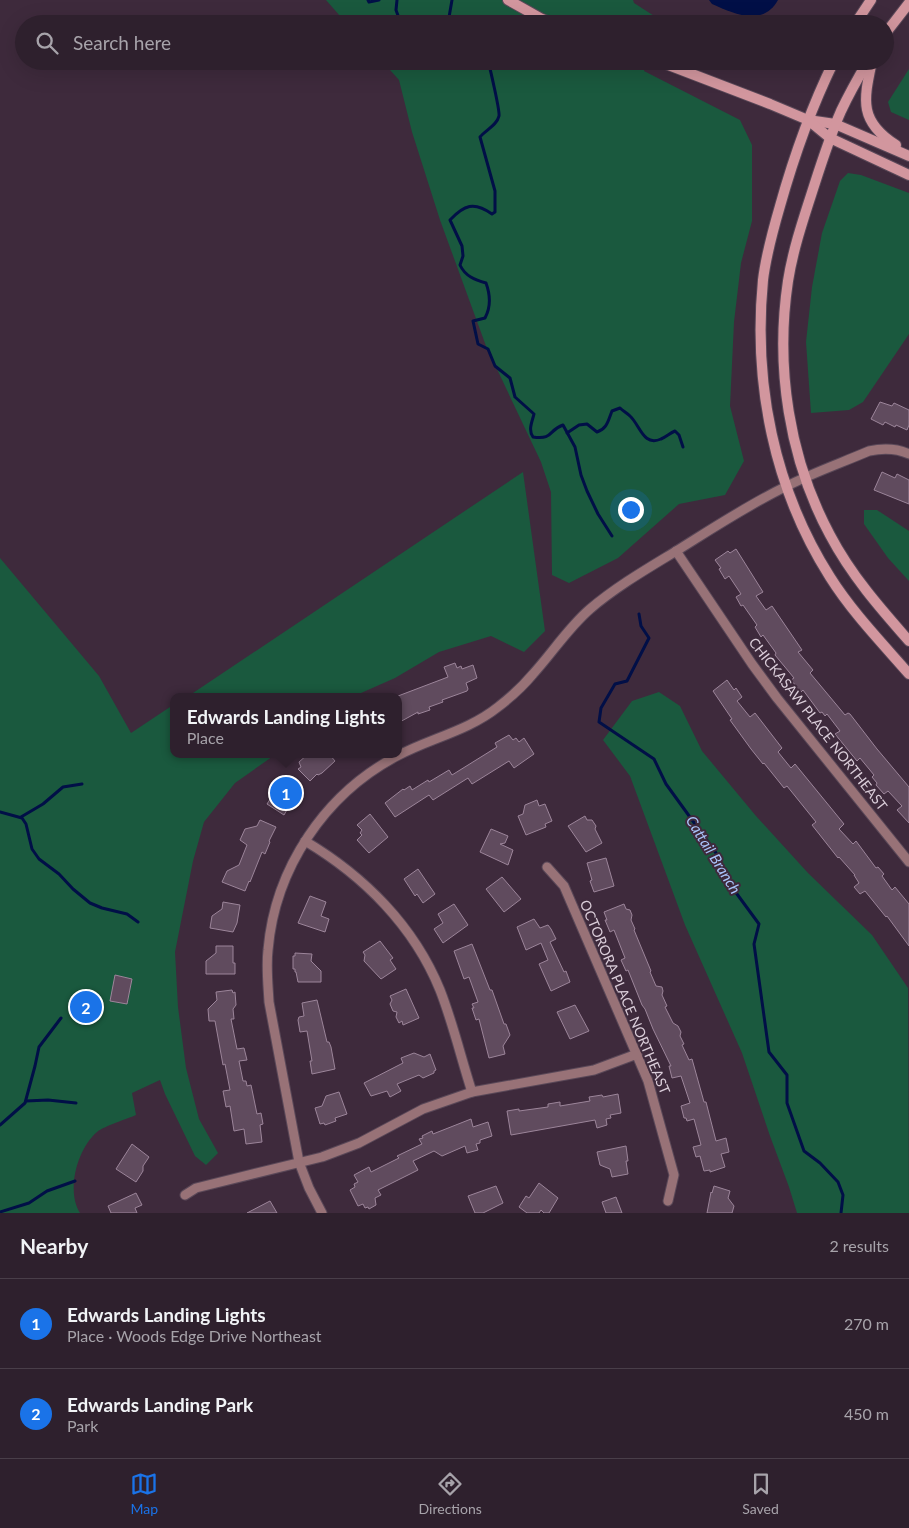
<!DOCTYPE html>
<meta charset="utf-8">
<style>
body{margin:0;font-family:Lato,sans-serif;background:#362835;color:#f1f3f6}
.you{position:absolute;left:630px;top:509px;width:18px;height:18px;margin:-12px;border:4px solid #fff;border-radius:50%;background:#1a73e8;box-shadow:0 0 0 8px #1a73e833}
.badge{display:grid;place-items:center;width:32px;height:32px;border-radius:50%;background:#1a73e8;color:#fff;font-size:16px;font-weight:700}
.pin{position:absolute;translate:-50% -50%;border:2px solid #fff;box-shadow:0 1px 5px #0006}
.popup{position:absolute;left:170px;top:693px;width:232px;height:65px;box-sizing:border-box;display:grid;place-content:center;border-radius:10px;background:#2e202d;filter:drop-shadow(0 1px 4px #0005);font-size:16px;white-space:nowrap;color:#a7a3aa}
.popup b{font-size:19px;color:#f1f3f6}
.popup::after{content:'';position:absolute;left:50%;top:100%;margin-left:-10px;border:10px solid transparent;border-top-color:#2e202d}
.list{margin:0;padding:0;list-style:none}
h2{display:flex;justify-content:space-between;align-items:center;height:65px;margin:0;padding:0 20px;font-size:21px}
h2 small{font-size:16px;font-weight:400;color:#a7a3aa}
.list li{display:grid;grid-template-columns:32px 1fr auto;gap:15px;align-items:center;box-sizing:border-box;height:90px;padding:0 20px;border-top:1px solid #493e49}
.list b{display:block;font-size:19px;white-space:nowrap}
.list p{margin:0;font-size:16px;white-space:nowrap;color:#a7a3aa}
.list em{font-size:16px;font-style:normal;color:#a7a3aa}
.icon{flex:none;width:28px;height:28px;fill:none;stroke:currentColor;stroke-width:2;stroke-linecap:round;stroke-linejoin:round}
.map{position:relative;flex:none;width:909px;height:1213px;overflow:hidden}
.search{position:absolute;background:#2e202d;box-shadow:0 5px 20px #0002;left:15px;right:15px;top:15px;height:55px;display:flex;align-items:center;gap:12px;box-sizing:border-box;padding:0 18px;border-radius:28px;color:#a7a3aa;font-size:19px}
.sheet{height:245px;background:#2e202d}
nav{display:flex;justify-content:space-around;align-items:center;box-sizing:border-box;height:70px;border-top:1px solid #493e49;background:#2e202d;font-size:14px;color:#a7a3aa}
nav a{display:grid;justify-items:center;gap:2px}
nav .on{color:#1a73e8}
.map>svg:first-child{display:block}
</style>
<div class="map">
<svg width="909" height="1213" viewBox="0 0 909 1213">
<rect width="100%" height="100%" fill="#3e2a3c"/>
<!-- green -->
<g fill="#1a593e">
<path d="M326,0H633L634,3L662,21L661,24H347Z"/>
<path d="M382,61H647L644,71L740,120L752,145V221L741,263L734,322L730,406L744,461L725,495L679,504L618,558L569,583L552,575L551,492L541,462L486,346L440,220L412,132L399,80Z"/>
<path d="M909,69V120L891,112L888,102Z"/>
<path d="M848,173L861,175L909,193V334L863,402L849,410L811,413L806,342L812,287L822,233L840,181Z"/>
<path d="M523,472L545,631L524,652L491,636L439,652L395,678L352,697H187Z"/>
<path d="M864,510H877L909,531V581L888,558L864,524Z"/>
<path d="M0,558L99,676L131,733L173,705L174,754H276L235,783L204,822L193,861L175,952L178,1007L186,1068L199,1119L218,1153L206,1165L195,1156L165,1094L160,1080L132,1093L136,1115C127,1119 104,1126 97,1132C77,1149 66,1191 80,1213H0Z"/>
<path d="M659,692L680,706L702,751L756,816L808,873L872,935L908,988L909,1213H797L789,1187L770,1136L742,1053L685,925L630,776L603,740L632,701Z"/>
</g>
<!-- water -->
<path fill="#010f47" d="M709,0H778C763,27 734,14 712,4Z"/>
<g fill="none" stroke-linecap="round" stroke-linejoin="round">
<!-- stream -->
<g stroke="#010f47" stroke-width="3">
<path d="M368,0L369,2L379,0"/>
<path d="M397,0L396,10L401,24"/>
<path d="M448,23L452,0"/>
<path d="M448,24L458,22V24"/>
<path d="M488,61C490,68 500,111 499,116C497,125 486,130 480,137L495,191V212L492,214C474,201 464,205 450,220L462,246L463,256L460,265C465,276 475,280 486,283C490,294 491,307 485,318L473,321L478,344L488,349L495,366L510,378L515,397L534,414C532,422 528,430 533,437C554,440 548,430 563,425L575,447L581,475L587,491L598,514L612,536"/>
<path d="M567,433L579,425L587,424L597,432C607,429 608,421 612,411L620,408C623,411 627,413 630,416C640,425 643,447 661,439C666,437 670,433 675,431L679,435L683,447"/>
<path d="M639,614L641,626L649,638L627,681L615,684L601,708L599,722L654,759L666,784L716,853L723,875L759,924L754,944L769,1052L787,1075V1103L804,1151L820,1163L838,1182L843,1195L841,1213"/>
<path d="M0,812L22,818L26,824L32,849L39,859L59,874L73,889L90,903L102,908L127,914L138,922"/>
<path d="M21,817L43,804L63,787L82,784"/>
<path d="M26,1101L48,1100L76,1103"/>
<path d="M0,1125L25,1103L35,1066L39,1047L61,1018"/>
<path d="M0,1212L29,1203L47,1191L75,1181"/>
</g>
</g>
<!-- building -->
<g fill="#604b5e" stroke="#9c859a">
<path d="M880,402L892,406L894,403L909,410V425L907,430L896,425L895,427L885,422L883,425L871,419Z"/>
<path d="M882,472L895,478L897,474L909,480V504L874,490Z"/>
<path d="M736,549L763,592L756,596L766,610L772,606L802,650L798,652L813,670L810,673L845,715L848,713L850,714L877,749L909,787V823L897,810L902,806L888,791L884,794L876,785L877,783L872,777L874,775L860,758L857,761L835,734L840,731L827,714L825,716L822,712L820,713L803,690L801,692L791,680L794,678L775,655L776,653L763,635L761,637L755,627L757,625L743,605L741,606L736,597L741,594L729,576L725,579L719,569L721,568L715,560L728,551L730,553Z"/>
<path d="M455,663L457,668L461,666L462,669L473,665L477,678L466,683L468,689L467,691L442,700L443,702L429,707L430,710L418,714V712L398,723V696L448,677L444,667Z"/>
<path d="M727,680L734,690L736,688L742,697L737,701L750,717L755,713L782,748L778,752L791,768L795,764L844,824L839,829L853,844L856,841L876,868L878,867L884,874L882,876L892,890L895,887L909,904V946L887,916L886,917L865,891L860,894L854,887L859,883L854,875H855L839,857L838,858L812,825L816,822L787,786L784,788L764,763L763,764L751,749L730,720L732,719L713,691Z"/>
<path d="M509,735L513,740L516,738L519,742L524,738L534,754L514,768L509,761L472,784L468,778L433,800L429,795L395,817L385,803L403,789L404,790L410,786L412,790L428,780L429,782L449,770L452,775L497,747L495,743Z"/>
<path d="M308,754H329L335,761L322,773L318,775L317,774L310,781L298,769L301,767L299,762Z"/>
<path d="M283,779L299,789L284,815L267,804Z"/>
<path d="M537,800L539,806L545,804L552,821L545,824L546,827L526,835L518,816L523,814L525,805Z"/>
<path d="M370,814L388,837L369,853L357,840L362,835L360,833L362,830L357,825Z"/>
<path d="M585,816L587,820H592L596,826L595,829L602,843L586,852L568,826Z"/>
<path d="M260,820L276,827L269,841L270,842L265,854L262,852L250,882L249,881L245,891L222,882L227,871L239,865L247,845L240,840L245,829L257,826Z"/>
<path d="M491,829L508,836L505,843L500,844L513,850L508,865L480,852Z"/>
<path d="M606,858L614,886L594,892L590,881L592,880L587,863Z"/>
<path d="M418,869L435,894L423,903L417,894L415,896L404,879Z"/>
<path d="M502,877L521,899L504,912L486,889Z"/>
<path d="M310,896L326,902L321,916L329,919L325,932L298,923Z"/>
<path d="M223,902L240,905L237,923L233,932L210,928L212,916L222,909Z"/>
<path d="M454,904L468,925L443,943L434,929L443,923L438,914Z"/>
<path d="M624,904L626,909L630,910L632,915L631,920L635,929L634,930L651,971L650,972L656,986L662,987L663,991L662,995L667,1006L665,1007L673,1023L678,1026L681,1032L680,1036L684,1044L682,1045L689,1060L692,1059L704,1102H706L716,1141L726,1138L729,1152L721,1154L725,1167L710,1172V1170L704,1171L700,1156L696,1157L693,1147L701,1145L694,1119L687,1121L686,1118H684L681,1106L690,1103L681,1076L672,1078L669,1066H671L653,1029L645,1009L642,1005L628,970L626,971L621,960L625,958L614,930L610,932L605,920H607L604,912Z"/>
<path d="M534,919L540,928L548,925L551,929L556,939L550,942L564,972L566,971L570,982L551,991L539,964L548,960L541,943L526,950L517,927Z"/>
<path d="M380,941L393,958L390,960L396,969L381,979L364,961L365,955L363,952Z"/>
<path d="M472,944L490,990H492L504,1024H506L510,1035L503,1046L505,1054L489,1058L479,1019L476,1020L472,1008H474L472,1004L478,1002L469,977L464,979L454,951Z"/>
<path d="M216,946H233V963H235V974H206V961L216,953Z"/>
<path d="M295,953L312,954L311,961L321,971V982H298L296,972H295V969H293V956H295Z"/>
<path d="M115,975L132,979L127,1004L110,1001Z"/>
<path d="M406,989L419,1018L403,1025L402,1021L399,1023L396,1017L397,1012L393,1011L390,1004L392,1000L390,996Z"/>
<path d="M232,990L233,993L235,992L236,1005L233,1009L234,1019H231L237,1049L244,1048L247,1060L239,1061L243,1081H246L247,1086L251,1085L257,1114L261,1113L263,1124L260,1125L262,1142L246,1144L244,1129L234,1131L230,1106L226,1107L223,1091L230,1090L225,1064L223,1065L215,1021H209L208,1009L217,1000L216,992Z"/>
<path d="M317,1000L327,1042H329L331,1047L335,1069L312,1074L310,1061H312L307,1031L300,1032L298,1020L299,1017L304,1016L302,1003Z"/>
<path d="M575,1005L589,1031L570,1039L557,1012Z"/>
<path d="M414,1053L424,1057L430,1054L436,1070L434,1071V1073L423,1078L419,1075L397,1084L401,1091L390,1097L387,1091L371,1096L364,1083L403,1063L401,1058Z"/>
<path d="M339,1092L347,1114L335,1118L336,1121L325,1125L324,1123L320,1124L315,1108L322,1106L326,1096Z"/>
<path d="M618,1094L621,1113L610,1115L611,1118L606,1119L607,1125L597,1128L595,1120L511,1135L507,1111L519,1109V1111L548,1107V1104L560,1102V1106L590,1101L589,1097L602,1095L603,1097Z"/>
<path d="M471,1119L473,1127L488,1122L492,1136L480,1140V1143L476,1144L478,1150L467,1153L465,1146L442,1156L434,1151L413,1161L418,1170L378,1190L381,1195L375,1198L376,1205L369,1209L368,1207L365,1208L363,1204L358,1206L350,1190L355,1187L354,1184L358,1182L354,1175L369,1167L371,1172L399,1158L397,1156L422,1144L419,1139L423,1138L422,1136L432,1131L433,1134Z"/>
<path d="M132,1144L149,1157L143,1166V1171L136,1182L116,1169Z"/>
<path d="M626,1146L628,1161H626L628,1174L612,1177L610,1169L600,1165L597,1152Z"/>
<path d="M539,1183L558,1198L549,1213H544L541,1210L539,1213H527L519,1207L526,1196L529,1198Z"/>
<path d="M496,1186L503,1203L483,1213H475L468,1196Z"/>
<path d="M714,1186L730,1191L728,1198L734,1206L732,1213H707L711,1192L712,1193Z"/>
<path d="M136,1193L142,1205L135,1208L137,1213H111L108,1206Z"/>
<path d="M616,1197L622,1213H606L602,1202Z"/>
<path d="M270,1201L277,1213H247Z"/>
</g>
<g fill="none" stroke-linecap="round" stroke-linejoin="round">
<defs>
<g id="street">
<path d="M676,551L752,664L777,698L909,862"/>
<path d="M305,841C364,876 414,926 440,990C453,1023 461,1058 472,1092"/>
<path d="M547,867L564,886L648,1081L674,1175L668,1201"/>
<path d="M185,1195L196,1188L322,1157L359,1143L423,1109L472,1092L594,1070L637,1054"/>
<path d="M322,1213L309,1188L299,1162L269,1002C268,984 266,967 268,950C275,868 325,794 397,756C431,738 468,731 498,707C511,697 523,686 533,674C553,652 568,628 590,609C616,587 645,570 673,553C710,530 746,506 785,487C812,473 841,463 869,451C883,448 896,448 909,454"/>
</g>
<g id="secondary">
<path d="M508,0L542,19L555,24"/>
<path d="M855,24L871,0"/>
<path d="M885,34L909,3"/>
<path d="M658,61L770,104L808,120L835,124L909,156"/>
<path d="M834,61C811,108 794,156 780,206C773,230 766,255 763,280C753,383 774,489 830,577C852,612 882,643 909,674"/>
<path d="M868,61C858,78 849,94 841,111C830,136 822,161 814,186C804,217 793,249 788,281C775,367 789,459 830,535C851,575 880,608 909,641"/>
<path d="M872,61C864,99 858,121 896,145"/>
<path d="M808,120L830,138L909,175"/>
</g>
</defs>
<!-- street casing -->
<use href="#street" stroke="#5a4858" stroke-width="11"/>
<!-- secondary casing -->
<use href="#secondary" stroke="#5a4858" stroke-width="12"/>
<!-- street -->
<use href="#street" stroke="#987277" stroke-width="9"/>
<!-- secondary -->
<use href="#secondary" stroke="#d2969e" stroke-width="10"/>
</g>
<g text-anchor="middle" stroke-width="4" stroke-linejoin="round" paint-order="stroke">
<!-- street labels -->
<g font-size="14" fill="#dbceda" stroke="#3e2a3c">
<text transform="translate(818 724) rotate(52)" y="5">CHICKASAW PLACE NORTHEAST</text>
<text transform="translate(625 997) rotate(67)" y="5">OCTORORA PLACE NORTHEAST</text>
</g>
<!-- water labels -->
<g font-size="15" font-style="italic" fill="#a9c4fa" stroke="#3e2a3c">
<text transform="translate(713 855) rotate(58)" y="5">Cattail Branch</text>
</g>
</g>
</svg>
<div class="you"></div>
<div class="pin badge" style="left:286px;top:793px">1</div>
<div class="popup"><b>Edwards Landing Lights</b>Place</div>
<div class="pin badge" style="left:86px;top:1007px">2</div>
<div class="search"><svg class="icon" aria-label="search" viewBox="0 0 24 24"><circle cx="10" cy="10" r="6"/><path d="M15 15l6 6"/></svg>Search here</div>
</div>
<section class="sheet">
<h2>Nearby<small>2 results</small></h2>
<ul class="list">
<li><span class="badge">1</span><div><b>Edwards Landing Lights</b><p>Place · Woods Edge Drive Northeast</p></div><em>270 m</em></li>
<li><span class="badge">2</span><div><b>Edwards Landing Park</b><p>Park</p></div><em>450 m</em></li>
</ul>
</section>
<nav>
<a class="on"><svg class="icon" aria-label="map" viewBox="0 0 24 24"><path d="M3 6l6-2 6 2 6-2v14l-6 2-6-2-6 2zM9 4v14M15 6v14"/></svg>Map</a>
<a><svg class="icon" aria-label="directions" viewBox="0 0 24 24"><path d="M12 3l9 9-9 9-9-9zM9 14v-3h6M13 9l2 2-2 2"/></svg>Directions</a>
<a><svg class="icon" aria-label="saved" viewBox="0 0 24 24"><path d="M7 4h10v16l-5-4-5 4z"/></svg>Saved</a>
</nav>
